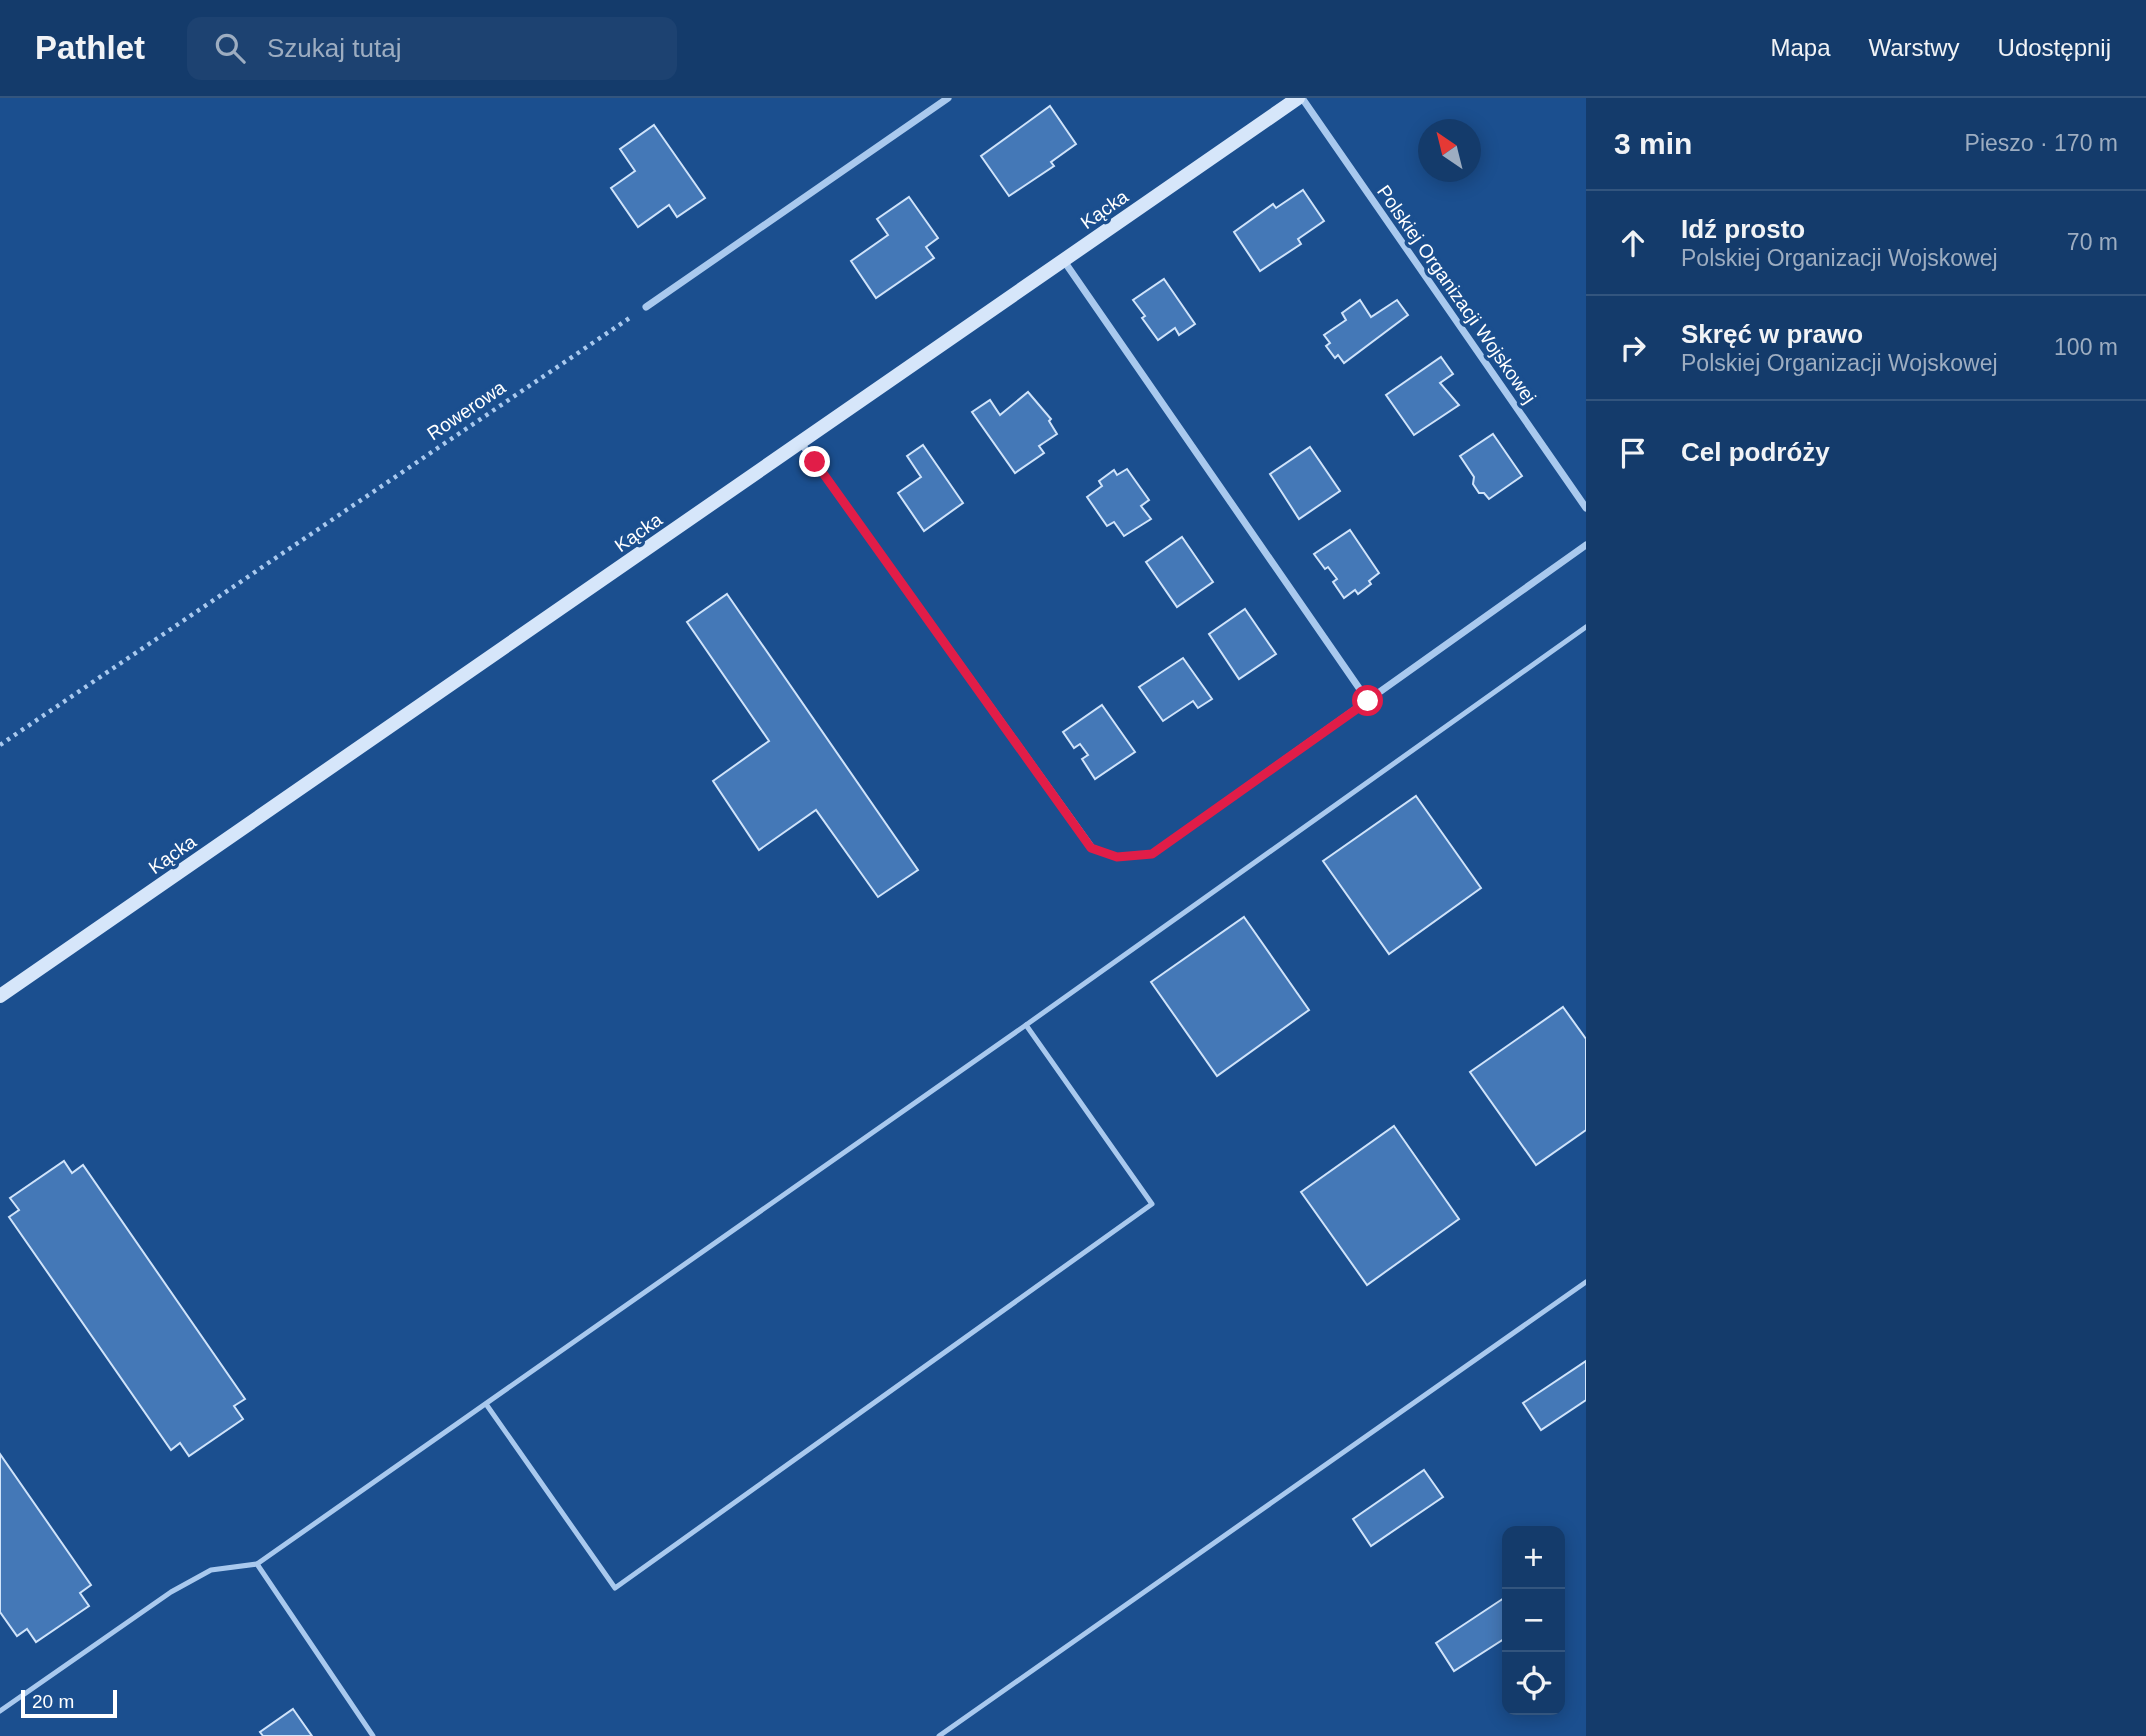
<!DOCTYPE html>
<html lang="pl">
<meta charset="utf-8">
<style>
body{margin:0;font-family:Arial,sans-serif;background:#1d4271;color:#f1f3f6}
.controls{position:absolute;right:21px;bottom:21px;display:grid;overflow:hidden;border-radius:14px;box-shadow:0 4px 18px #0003}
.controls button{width:63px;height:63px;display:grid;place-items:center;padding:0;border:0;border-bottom:2px solid #33557e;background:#143b6b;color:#f1f3f6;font:35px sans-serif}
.compass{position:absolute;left:1418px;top:21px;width:63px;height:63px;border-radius:50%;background:#143b6b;box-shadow:0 4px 18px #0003;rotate:325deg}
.scale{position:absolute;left:21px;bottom:18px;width:96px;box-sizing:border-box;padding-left:7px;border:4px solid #fff;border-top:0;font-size:19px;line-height:24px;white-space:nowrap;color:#fff;-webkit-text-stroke:5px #1b4f8f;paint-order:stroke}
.stop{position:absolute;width:21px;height:21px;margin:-16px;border:5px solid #e11d48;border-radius:50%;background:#fff}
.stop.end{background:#e11d48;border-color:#fff;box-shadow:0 2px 7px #0008}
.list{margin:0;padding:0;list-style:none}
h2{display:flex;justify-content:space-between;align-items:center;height:91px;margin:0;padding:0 28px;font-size:30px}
h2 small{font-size:23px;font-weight:400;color:#9dadc1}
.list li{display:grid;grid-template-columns:46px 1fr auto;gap:21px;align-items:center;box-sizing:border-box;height:105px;padding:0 28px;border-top:2px solid #33557e}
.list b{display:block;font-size:26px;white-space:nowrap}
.list p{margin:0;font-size:23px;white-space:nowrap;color:#9dadc1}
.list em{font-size:23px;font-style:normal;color:#9dadc1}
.icon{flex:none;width:38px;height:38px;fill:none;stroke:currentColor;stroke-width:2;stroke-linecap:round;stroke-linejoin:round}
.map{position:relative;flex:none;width:1586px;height:1638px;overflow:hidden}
header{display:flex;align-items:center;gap:42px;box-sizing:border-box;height:98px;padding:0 35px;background:#143b6b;border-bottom:2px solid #33557e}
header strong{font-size:33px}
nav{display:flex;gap:38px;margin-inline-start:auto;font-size:24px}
.search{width:490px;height:63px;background:#1d4271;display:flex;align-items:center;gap:18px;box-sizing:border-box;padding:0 24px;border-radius:14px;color:#9dadc1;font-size:26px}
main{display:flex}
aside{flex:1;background:#143b6b}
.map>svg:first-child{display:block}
</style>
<header>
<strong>Pathlet</strong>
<div class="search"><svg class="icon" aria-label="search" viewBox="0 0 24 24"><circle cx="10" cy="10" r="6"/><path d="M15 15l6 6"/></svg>Szukaj tutaj</div>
<nav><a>Mapa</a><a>Warstwy</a><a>Udostępnij</a></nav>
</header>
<main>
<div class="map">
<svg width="1586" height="1638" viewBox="0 0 1586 1638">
<rect width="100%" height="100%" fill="#1b4f8f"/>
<!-- building -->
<g fill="#4478b7" stroke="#cfe3fa" stroke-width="2">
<path d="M1050,8L1076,46L1051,64L1054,68L1009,98L981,58Z"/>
<path d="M654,27L705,100L677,119L669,107L638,129L611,90L635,73L620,51Z"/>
<path d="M1303,92L1324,123L1298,141L1301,146L1260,173L1234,134L1273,106L1276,110Z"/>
<path d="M909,99L938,140L926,149L934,160L876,200L851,163L888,137L877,121Z"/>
<path d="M1164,181L1195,226L1179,237L1175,230L1158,242L1142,220L1145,218L1133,202Z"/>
<path d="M1360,202L1371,219L1397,202L1408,217L1344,265L1338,257L1335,260L1326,248L1330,245L1324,237L1346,222L1342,215Z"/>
<path d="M1441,259L1453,276L1440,285L1459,307L1414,337L1386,297Z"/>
<path d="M1028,294L1051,321L1049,323L1057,336L1039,348L1044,355L1015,375L972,314L990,302L1000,317Z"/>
<path d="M1493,336L1522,378L1489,401L1484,395H1479L1473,386L1474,379L1460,358Z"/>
<path d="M923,347L963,405L924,433L898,395L921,379L907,358Z"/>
<path d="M1310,349L1340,393L1299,421L1270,376Z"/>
<path d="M1127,371L1149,402L1141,408L1151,421L1124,438L1114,424L1107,428L1087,399L1102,388L1099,383L1114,372L1117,377Z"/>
<path d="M1350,432L1379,475L1369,483L1371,486L1358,496L1355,492L1344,500L1333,484L1337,481L1328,469L1325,471L1314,456Z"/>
<path d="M1182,439L1213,484L1177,509L1146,464Z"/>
<path d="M727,496L918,772L878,799L816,712L759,752L713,683L769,643L687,524Z"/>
<path d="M1245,511L1276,556L1239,581L1209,536Z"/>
<path d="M1183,560L1212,601L1198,610L1193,603L1163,623L1139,589Z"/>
<path d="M1102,607L1135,654L1095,681L1082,661L1088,657L1080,646L1074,650L1063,634Z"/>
<path d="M1416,698L1481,790L1389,856L1323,763Z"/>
<path d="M1244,819L1309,912L1217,978L1151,884Z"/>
<path d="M1563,909L1586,941V1032L1536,1067L1470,974Z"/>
<path d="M1394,1028L1459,1121L1367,1187L1301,1094Z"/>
<path d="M64,1063L72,1075L83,1067L245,1301L234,1308L243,1321L189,1358L180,1345L171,1352L9,1119L19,1112L10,1100Z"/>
<path d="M1586,1263V1302L1541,1332L1523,1305Z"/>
<path d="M0,1356L91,1487L80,1495L89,1508L36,1544L27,1531L17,1538L0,1514Z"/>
<path d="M1424,1372L1443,1399L1371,1448L1353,1421Z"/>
<path d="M1507,1498V1539L1454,1573L1436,1545Z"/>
<path d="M293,1611L312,1638H263L260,1634Z"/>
</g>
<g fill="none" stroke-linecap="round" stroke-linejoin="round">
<!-- path -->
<path stroke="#a9c9ee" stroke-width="4.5" stroke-dasharray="3.5 5" stroke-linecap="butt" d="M0,647L631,219"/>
<!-- lane -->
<g stroke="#a9c9ee" stroke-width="5">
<path d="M486,1306L615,1490L1152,1106L1026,927"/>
<path d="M257,1466L1026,927L1586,529"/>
<path d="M0,1613L171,1494L211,1472L257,1466L373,1638"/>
<path d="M939,1638L1586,1184"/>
</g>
<!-- street -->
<g stroke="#a9c9ee" stroke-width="7">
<path d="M1302,0L1586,410"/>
<path d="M1064,163L1368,603"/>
<path d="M646,209L948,0"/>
<path d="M801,345L1092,750L1117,759L1152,756L1586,447"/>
</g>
<!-- secondary -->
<path stroke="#d6e6fa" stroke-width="14" d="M0,898L1298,0"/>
</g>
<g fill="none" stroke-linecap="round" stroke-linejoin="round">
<!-- route -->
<path stroke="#e11d48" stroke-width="9" d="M815,364L1091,750L1117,759L1152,756L1368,603"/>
</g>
<g text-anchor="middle" stroke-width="7" stroke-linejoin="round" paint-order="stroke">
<!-- street labels -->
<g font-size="19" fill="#fff" stroke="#1b4f8f">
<text transform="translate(1104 111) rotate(-35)" y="7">Kącka</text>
<text transform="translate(1457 196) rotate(55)" y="7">Polskiej Organizacji Wojskowej</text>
<text transform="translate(466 312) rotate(-34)" y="7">Rowerowa</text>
<text transform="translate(638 434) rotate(-35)" y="7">Kącka</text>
<text transform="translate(172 756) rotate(-35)" y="7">Kącka</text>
</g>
</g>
</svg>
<div class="controls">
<button>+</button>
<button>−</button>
<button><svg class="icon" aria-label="locate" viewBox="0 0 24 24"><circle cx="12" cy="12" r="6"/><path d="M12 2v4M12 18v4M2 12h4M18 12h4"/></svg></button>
</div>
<svg class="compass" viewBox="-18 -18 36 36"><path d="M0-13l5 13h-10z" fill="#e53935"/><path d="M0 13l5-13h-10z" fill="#9dadc1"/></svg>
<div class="scale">20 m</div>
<div class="stop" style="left:1368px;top:603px"></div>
<div class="stop end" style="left:815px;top:364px"></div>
</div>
<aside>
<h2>3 min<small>Pieszo · 170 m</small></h2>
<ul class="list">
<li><svg class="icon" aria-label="ahead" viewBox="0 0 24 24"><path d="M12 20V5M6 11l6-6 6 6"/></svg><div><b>Idź prosto</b><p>Polskiej Organizacji Wojskowej</p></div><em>70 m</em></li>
<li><svg class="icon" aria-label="right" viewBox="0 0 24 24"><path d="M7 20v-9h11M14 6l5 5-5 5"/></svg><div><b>Skręć w prawo</b><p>Polskiej Organizacji Wojskowej</p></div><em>100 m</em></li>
<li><svg class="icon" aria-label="arrive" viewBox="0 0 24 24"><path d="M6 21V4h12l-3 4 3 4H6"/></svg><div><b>Cel podróży</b></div></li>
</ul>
</aside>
</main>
